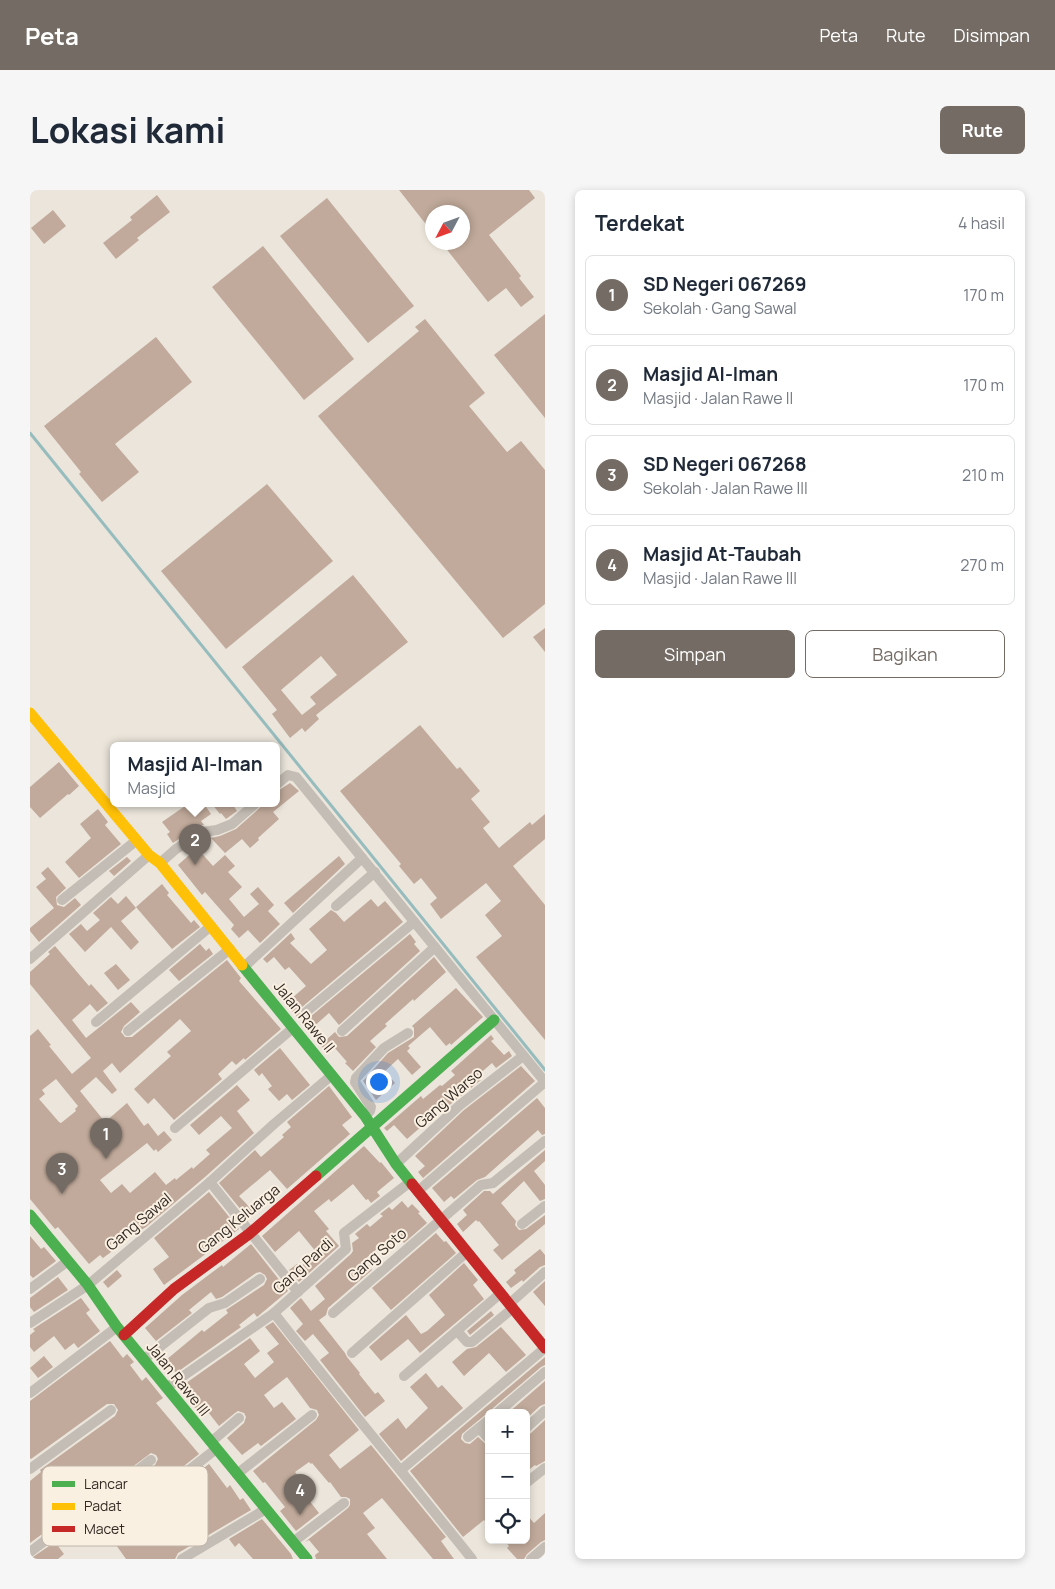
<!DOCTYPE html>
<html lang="id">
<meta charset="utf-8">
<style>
body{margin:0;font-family:Manrope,sans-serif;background:#f6f6f7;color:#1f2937}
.controls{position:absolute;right:15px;bottom:15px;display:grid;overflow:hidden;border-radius:8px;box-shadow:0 2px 8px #0003}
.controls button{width:45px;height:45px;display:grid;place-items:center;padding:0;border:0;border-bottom:1px solid #e0e1e3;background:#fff;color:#1f2937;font:25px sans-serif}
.compass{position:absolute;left:395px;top:15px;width:45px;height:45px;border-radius:50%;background:#fff;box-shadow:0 2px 8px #0003;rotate:229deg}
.you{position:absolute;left:348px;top:891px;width:18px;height:18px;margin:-12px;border:4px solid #fff;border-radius:50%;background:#1a73e8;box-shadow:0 0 0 8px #1a73e833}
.badge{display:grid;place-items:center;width:32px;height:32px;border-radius:50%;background:#746b64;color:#fff;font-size:16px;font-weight:700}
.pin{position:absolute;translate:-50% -41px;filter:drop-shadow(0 1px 2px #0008)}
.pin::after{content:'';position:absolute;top:26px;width:18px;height:15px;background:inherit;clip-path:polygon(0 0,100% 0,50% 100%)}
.popup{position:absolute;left:80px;top:552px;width:170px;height:65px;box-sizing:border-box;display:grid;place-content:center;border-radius:8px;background:#fff;filter:drop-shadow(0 1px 4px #0005);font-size:16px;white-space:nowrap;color:#747a83}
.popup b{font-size:19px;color:#1f2937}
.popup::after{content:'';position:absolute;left:50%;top:100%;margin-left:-10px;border:10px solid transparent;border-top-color:#fff}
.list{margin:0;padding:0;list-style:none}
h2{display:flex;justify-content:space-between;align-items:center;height:65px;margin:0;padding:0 20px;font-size:21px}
h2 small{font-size:16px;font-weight:400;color:#747a83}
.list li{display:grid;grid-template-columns:32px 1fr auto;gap:15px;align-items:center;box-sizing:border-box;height:80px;margin:0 10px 10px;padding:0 10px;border:1px solid #e0e1e3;border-radius:8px}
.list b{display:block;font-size:19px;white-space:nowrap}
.list p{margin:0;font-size:16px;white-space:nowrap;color:#747a83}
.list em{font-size:16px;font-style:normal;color:#747a83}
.actions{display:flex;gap:10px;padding:15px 20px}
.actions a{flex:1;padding:11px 0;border:1px solid #746b64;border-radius:8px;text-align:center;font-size:18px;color:#746b64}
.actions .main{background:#746b64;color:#fff}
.icon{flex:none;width:28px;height:28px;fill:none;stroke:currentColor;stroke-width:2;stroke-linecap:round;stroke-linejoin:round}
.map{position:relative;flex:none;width:515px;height:1369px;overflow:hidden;border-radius:8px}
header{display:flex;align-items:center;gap:30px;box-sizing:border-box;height:70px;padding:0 25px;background:#746b64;color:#fff}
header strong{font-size:24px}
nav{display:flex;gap:28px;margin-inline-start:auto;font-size:18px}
.intro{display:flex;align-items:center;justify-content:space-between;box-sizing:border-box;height:120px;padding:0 30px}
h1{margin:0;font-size:35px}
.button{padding:12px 22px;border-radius:8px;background:#746b64;color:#fff;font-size:18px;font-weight:700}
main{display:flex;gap:30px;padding:0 30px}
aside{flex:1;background:#fff;border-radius:8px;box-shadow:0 2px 8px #0003}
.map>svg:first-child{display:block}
</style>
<header>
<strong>Peta</strong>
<nav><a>Peta</a><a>Rute</a><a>Disimpan</a></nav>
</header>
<div class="intro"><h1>Lokasi kami</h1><a class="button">Rute</a></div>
<main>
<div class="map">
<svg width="515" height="1369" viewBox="0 0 515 1369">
<rect width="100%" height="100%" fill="#ebe5db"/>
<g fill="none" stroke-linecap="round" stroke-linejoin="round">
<!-- stream -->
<path stroke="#96bcbe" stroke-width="3" d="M0,243L515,880"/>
</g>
<!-- building -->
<g fill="#c1aa9b" fill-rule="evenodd">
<path d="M369,0H499L505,8L459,45L491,86L489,88L504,107L491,117L476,98L458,112L411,52H432V22H402V42Z"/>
<path d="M127,5L140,22L107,48L109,50L86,69L73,53L102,30L100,27Z"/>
<path d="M297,8L384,116L338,153L250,46Z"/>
<path d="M23,20L36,36L14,54L1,38Z"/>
<path d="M233,56L324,169L274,210L182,97Z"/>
<path d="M515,124V228L464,165Z"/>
<path d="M395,129L455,203L439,216L477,262L491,251L515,280V414L473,448L288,226L389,141L385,137Z"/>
<path d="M126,147L162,192L85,254L109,282L72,312L49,284L51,282L14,236Z"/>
<path d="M237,294L303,371L196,459L131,381Z"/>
<path d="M323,385L378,452L286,525L289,529L275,542L272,538L260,548L242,524L247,520L212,477ZM291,466L307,485L280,507L286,514L272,525L251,500Z"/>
<path d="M515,438V462L503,447Z"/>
<path d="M390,535L427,579L430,577L450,601L441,609L460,632L453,638L469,658L500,632L502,635L515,624V649L483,676L515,715V850L446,767L472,746L455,725L471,711L456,693L411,729L400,714L407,708L391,688L384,694L369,676L371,674L310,601Z"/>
<path d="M29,572L49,596L39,605L38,604L10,628L0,617V597Z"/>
<path d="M260,593L269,601L243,622L249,629L228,648L229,650L220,658L212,649L195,663L181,648L190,646L206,639L234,614H246V602Z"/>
<path d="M158,614H174L181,624L171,631L174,635L168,636L143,653L137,644L140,642L132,632Z"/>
<path d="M182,614H204L203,615L207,621L196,629L191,623L190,624Z"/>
<path d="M68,619L78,632L75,635L91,654L49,688L35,672L61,648L50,634Z"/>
<path d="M167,658L183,676L195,665L205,676L198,682L212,697L199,709L214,727L229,714L220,704L228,697L244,715L238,721L250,734L230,753L218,740L209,748L201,739L204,735L175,702L172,705L148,675Z"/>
<path d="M309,666L315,674L263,723L254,713Z"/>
<path d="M97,667L101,671L84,686L79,681Z"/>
<path d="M18,677L36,698L26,707L27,715L34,717L45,708L51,715L9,752L0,741V738L24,718L6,697L16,689L11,683Z"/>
<path d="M132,694L139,703L137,705L161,733L164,730L170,737L142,759L106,717Z"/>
<path d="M96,706L106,718L91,731L109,752L101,760L81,737L55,762L39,744L51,734L57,741L70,730L63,723L81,707L88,714Z"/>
<path d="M341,709L348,717L355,711L373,732L272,817L269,820L270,825L267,827L254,811L259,806L261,809L276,796L259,777L255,780L244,767L237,773L233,769L261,743L265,749L260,753L281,774L297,760L279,739L301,720L306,723L314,732Z"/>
<path d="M380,744L386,752L384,754L390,761L309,835L299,823L282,838L273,828L280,827Z"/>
<path d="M170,754L176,761L179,758L183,764L149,791L139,780Z"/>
<path d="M25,756L59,796L61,794L78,813L67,822L60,814L42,830L56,848L101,812L110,822L94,836L91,842L95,847H102L197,770L211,788L209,791L251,839L215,870L214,868L206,875L202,871L188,884L192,889L144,930L124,908L118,914L104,899L141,866L137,862L161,841L150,829L90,883L82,873L73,881L87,900L82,904L66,887L50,901L75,932L97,913L114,936L118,933L128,946L134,941L142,950L128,962L126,959L124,961L117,953L70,990L81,1003L92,994L100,1003L125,982L136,995L145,988L146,990L162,977L163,979L180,964L176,960L202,938L191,926L169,945L160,935L207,895L220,910L207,921L224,943L175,987L116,1037L109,1041L104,1035L78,1057L81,1062L73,1068L70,1065L59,1074L28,1037L25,1039L0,1009V846L8,839L21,855L19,856L42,884L61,868L0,794V782L20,764L18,762ZM26,889L48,916L45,919L46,921L31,933L29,932L9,909L15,904L12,900Z"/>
<path d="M404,767L416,782L384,811L383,809L355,834L357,836L340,851L346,857L323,881L315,873L317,872L304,857L302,856L295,862L291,855L296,850L305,842L309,847L317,846Z"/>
<path d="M86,774L100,790L88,800L74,783Z"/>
<path d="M426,798L453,827L421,855L420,853L416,856L400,837L378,856L380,858L377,861L391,877L382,885L368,869L355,881L365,893L346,910L333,891L358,863L384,847V838L382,836Z"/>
<path d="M461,845L464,849L461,851L474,865L479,861L482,866L466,878L462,873L447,886L451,890L417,917L414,914L410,917L409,915L389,932L392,936L377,949L364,935L357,941L354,938L391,906L393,909L410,895L412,896L425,885L421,881Z"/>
<path d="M250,858L280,895L262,910L257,904L249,911L238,899L242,896L232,883L229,886L224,880Z"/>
<path d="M491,876L505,891L393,988L388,982L395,976L385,966L434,920Z"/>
<path d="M299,896L322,927L312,935L320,944L257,999L240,980L209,1006L223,1021L217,1027L189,993L225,960L231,967L254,947L252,945L261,937L257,932Z"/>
<path d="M507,908L515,918V944L512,945L508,940L455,987L447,990L424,1009L421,1006L414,1012L402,998Z"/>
<path d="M334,956L350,973L351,972L364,988L347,1002L350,1006L341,1013L338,1009L336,1010L323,994L301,1012L299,1009L284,1021L299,1039L296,1041L309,1056L269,1092L259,1080L267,1074L270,1077L287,1063L269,1041L245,1062L232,1046Z"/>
<path d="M515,960V971L504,981L515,995V1009L510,1011L494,991L471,1013L486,1031L485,1035L489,1040L496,1039L515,1025V1034L472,1070L463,1060L469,1055L449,1031L448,1032L446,1030L433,1042L427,1034L437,1025L433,1020L454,1001H460L463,1004Z"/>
<path d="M179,1002L209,1039L134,1095L123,1079L139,1067L124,1048Z"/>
<path d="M372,1011L378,1018L382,1014L390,1022L388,1023L397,1033L374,1053L365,1043L334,1070L342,1080L298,1118L296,1125L289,1130L315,1163L317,1167L330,1183L329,1184L345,1204L348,1202L355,1211L335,1227L290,1170L299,1163L283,1144L275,1151L266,1141L273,1134L260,1118L271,1108L281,1121L295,1109L285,1096L321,1064L323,1061L322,1053L329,1048L325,1044L337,1034L340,1037L353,1026L350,1024L359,1017L362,1020Z"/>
<path d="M406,1043L414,1052L416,1051L426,1063L361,1120L342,1098Z"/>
<path d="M0,1046L11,1059L14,1057L26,1071L3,1088L0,1085Z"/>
<path d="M221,1054L258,1101L227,1127L224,1123L209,1135L211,1137L146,1183L136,1170L172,1140L174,1142L198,1123L196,1120L234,1095L237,1089L235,1085L230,1082L226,1083L192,1107L186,1109L181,1102L159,1120L162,1123L126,1151L115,1138L152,1105L192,1075L193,1077Z"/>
<path d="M510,1059L515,1065V1075L510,1077L493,1092L492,1090L481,1098L476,1092L486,1083L484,1080Z"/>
<path d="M434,1073L448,1090L443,1095L454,1109L390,1163L378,1149L351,1171L339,1157L376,1125L391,1144L397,1141L415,1125L399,1105Z"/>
<path d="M87,1080L92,1086L78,1098L73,1092Z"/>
<path d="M28,1087L38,1100L4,1122L0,1117V1108Z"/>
<path d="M515,1091V1116L503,1102Z"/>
<path d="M51,1108L60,1120L56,1123L70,1141L48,1158L44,1153L35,1160L24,1146L4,1162L0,1157V1145L5,1141L3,1139Z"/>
<path d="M461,1121L464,1125L440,1145L437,1141Z"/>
<path d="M243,1132L329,1240L299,1265L310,1279L341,1255L416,1347L411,1351L424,1369H403L352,1308L333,1323L345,1338L337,1344L357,1369H286L285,1365L289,1362L279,1350L275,1352L318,1318L320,1315V1309L316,1307H311L300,1292L299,1293L282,1273L281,1274L279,1272L265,1282L276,1296L271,1300L289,1323L266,1341L250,1321L255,1317L235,1292L233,1293L223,1281L286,1230L289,1225L287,1220L280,1218L257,1187L234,1205L244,1218L252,1212L266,1229L231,1256L228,1253L212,1265L197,1248L214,1233L216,1227L214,1223L208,1221L205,1223L189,1236L178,1222L173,1227L149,1198L220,1148L230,1161L214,1174L225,1188L244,1172L237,1163L249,1154L235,1137Z"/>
<path d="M471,1137L496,1165L476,1182L459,1163L434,1186L422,1172L437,1159L446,1157Z"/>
<path d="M80,1151L93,1168L97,1164L104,1172L100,1175L112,1191L116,1187L133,1208L126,1213L169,1264L145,1283L143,1281L88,1324L93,1333L96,1335L102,1333L179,1274L197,1298L200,1295L210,1310L213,1308L221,1320L148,1363L145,1369H96L74,1338L64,1345L53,1331L125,1275L128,1269L126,1265L121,1263L0,1353V1291L11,1282L10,1280L85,1226L88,1220L84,1214H77L1,1269L0,1268V1211Z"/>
<path d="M14,1166L23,1177L8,1188L0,1178Z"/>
<path d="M515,1167V1175L511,1177L463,1218L460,1223L455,1225L432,1244L431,1249L435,1253L440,1254L448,1247L459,1257V1336L454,1330L433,1347L380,1281Z"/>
<path d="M396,1183L408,1198L412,1195L433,1218L371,1271L349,1244L368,1228L376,1239L398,1218L380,1197Z"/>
<path d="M515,1191V1214L510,1216L496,1229V1223H478Z"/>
<path d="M515,1230V1271L506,1276L505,1275L496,1282V1245L501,1243Z"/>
<path d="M515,1323V1350L511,1352L497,1364L494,1369H487L477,1358L479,1356L474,1350H496V1324L504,1333Z"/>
<path d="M232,1329L261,1364L263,1369H223L209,1353L205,1357L199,1349Z"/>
<path d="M25,1352L34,1364L28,1369H0Z"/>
</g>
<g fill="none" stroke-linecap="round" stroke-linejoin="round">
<!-- street -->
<g stroke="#c4bdb5" stroke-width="10">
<path d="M246,595L258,585L266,587L515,892"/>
<path d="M130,673L146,659L172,642L187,640L202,634L225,614"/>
<path d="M32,710L107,650"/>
<path d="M306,716L345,682"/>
<path d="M0,769L119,665"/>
<path d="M214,777L332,668"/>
<path d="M276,822L384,732"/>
<path d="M66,832L181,736"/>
<path d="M98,841L200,759"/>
<path d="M312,841L405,757"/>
<path d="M335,926L340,921L341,917L325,892L326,888L354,858L378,843"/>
<path d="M145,938L263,838"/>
<path d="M366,974L430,915L493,866"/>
<path d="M180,992L268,1102"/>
<path d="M388,1001L515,892"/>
<path d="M492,1034L515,1016"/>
<path d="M0,1099L38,1071"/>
<path d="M479,1114L515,1082"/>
<path d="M244,1123C308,1206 376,1286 442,1369"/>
<path d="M303,1123L451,995L463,993L515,951"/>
<path d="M0,1133L58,1095L180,992L244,934L302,885"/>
<path d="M427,1141L437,1152H442L483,1118"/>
<path d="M322,1163L437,1062"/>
<path d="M113,1170L179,1118L195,1113L230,1089"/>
<path d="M374,1186L471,1103"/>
<path d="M136,1198L244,1123L316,1059L314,1043L380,992"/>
<path d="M0,1203L87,1137"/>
<path d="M467,1223L515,1182"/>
<path d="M449,1238L459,1249"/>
<path d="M496,1238L515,1221"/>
<path d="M438,1247L459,1230"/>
<path d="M181,1252L209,1228"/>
<path d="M0,1279L81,1220"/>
<path d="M371,1280L515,1158"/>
<path d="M207,1284L282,1225"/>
<path d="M496,1293L515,1278"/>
<path d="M98,1328L186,1259"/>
<path d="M263,1352L314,1313"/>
<path d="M0,1362L121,1270"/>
<path d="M152,1369L236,1319"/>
<path d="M501,1369L515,1357"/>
</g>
<!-- fast -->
<g stroke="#4caf50" stroke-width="11">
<path d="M212,775L335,926L366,974L382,994"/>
<path d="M286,986L464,830"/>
<path d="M0,1025L58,1095L87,1137L277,1369"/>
</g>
<!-- slow -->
<path stroke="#ffc107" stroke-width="11" d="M0,523L119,665L130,673L212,775"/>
<!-- jam -->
<g stroke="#c62828" stroke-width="11">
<path d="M382,994L515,1158"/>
<path d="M94,1145L144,1099L219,1044L286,986"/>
</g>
</g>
<g text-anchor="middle" stroke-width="4" stroke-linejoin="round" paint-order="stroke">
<!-- street labels -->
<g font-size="15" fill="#342a24" stroke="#faf0e1">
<text transform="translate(274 827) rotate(51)" y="5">Jalan Rawe II</text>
<text transform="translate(419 908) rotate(-41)" y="5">Gang Warso</text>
<text transform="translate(209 1029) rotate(-39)" y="5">Gang Keluarga</text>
<text transform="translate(109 1032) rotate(-40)" y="5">Gang Sawal</text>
<text transform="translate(347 1065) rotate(-41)" y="5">Gang Soto</text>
<text transform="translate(273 1076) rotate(-42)" y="5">Gang Pardi</text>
<text transform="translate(148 1189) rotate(51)" y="5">Jalan Rawe III</text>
</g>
</g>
<!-- legend -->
<rect x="12" y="1276" width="166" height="80" rx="8" fill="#faf0e1" stroke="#bfb5a8" stroke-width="1"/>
<rect x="22" y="1291" width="23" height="6" fill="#4caf50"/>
<rect x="22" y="1313" width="23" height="7" fill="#ffc107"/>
<rect x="22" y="1336" width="23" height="6" fill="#c62828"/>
<g font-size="14" fill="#342a24">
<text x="54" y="1299">Lancar</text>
<text x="54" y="1321">Padat</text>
<text x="54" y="1344">Macet</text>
</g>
</svg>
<div class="controls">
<button>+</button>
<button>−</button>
<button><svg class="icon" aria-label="locate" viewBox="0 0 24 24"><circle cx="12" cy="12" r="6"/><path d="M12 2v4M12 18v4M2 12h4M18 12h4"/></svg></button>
</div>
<svg class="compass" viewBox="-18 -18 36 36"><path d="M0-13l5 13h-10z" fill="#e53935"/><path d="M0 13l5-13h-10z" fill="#747a83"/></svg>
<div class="you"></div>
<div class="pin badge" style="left:76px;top:969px">1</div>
<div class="pin badge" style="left:165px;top:675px">2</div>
<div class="popup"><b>Masjid Al-Iman</b>Masjid</div>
<div class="pin badge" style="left:32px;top:1004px">3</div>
<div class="pin badge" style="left:270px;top:1325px">4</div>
</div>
<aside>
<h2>Terdekat<small>4 hasil</small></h2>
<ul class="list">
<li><span class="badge">1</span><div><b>SD Negeri 067269</b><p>Sekolah · Gang Sawal</p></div><em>170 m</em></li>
<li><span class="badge">2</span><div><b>Masjid Al-Iman</b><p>Masjid · Jalan Rawe II</p></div><em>170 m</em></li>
<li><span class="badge">3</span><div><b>SD Negeri 067268</b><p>Sekolah · Jalan Rawe III</p></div><em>210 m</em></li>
<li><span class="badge">4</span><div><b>Masjid At-Taubah</b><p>Masjid · Jalan Rawe III</p></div><em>270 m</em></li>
</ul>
<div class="actions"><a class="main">Simpan</a><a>Bagikan</a></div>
</aside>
</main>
